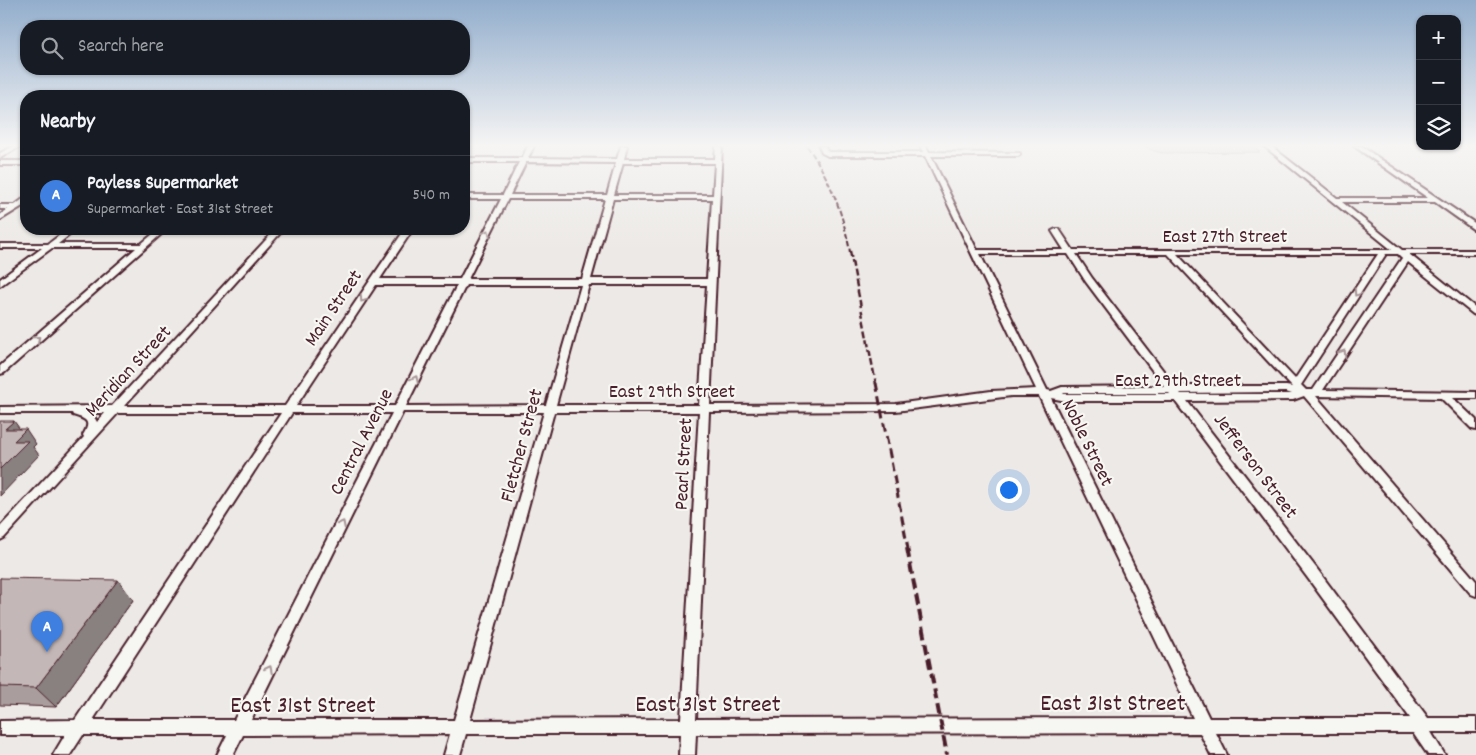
<!DOCTYPE html>
<meta charset="utf-8">
<style>
body{margin:0;font-family:Dekko,sans-serif;background:#242831;color:#f1f3f6}
.controls{position:absolute;right:15px;top:15px;display:grid;overflow:hidden;border-radius:10px;box-shadow:0 1px 4px #0004}
.controls button{width:45px;height:45px;display:grid;place-items:center;padding:0;border:0;border-bottom:1px solid #363941;background:#171b24;color:#f1f3f6;font:25px sans-serif}
.you{position:absolute;left:1008px;top:489px;width:18px;height:18px;margin:-12px;border:4px solid #fff;border-radius:50%;background:#1a73e8;box-shadow:0 0 0 8px #1a73e833}
.badge{display:grid;place-items:center;width:32px;height:32px;border-radius:50%;background:#2563eb;color:#fff;font-size:16px;font-weight:700}
.pin{position:absolute;translate:-50% -41px;filter:drop-shadow(0 1px 2px #0008)}
.pin::after{content:'';position:absolute;top:26px;width:18px;height:15px;background:inherit;clip-path:polygon(0 0,100% 0,50% 100%)}
.list{margin:0;padding:0;list-style:none}
h2{display:flex;justify-content:space-between;align-items:center;height:65px;margin:0;padding:0 20px;font-size:21px}
h2 small{font-size:16px;font-weight:400;color:#9ea1a6}
.list li{display:grid;grid-template-columns:32px 1fr auto;gap:15px;align-items:center;box-sizing:border-box;height:80px;padding:0 20px;border-top:1px solid #363941}
.list b{display:block;font-size:19px;white-space:nowrap}
.list p{margin:0;font-size:16px;white-space:nowrap;color:#9ea1a6}
.list em{font-size:16px;font-style:normal;color:#9ea1a6}
.icon{flex:none;width:28px;height:28px;fill:none;stroke:currentColor;stroke-width:2;stroke-linecap:round;stroke-linejoin:round}
.map{position:relative;flex:none;width:1476px;height:755px;overflow:hidden}
.search{position:absolute;background:#171b24;box-shadow:0 1px 4px #0004;left:20px;top:20px;width:450px;height:55px;display:flex;align-items:center;gap:12px;box-sizing:border-box;padding:0 18px;border-radius:20px;color:#9ea1a6;font-size:19px}
.panel{position:absolute;background:#171b24;box-shadow:0 1px 4px #0004;left:20px;top:90px;width:450px;height:145px;border-radius:20px}
.map>svg:first-child{display:block}
</style>
<div class="map">
<svg width="1476" height="755" viewBox="0 0 1476 755">
<rect width="100%" height="100%" fill="#ece9e6"/>
<filter id="ink" filterUnits="userSpaceOnUse"><feTurbulence type="fractalNoise" baseFrequency=".02" numOctaves="2"/><feDisplacementMap in="SourceGraphic" scale="10" xChannelSelector="R" yChannelSelector="G"/><feConvolveMatrix kernelMatrix="1 2 1 2 8 2 1 2 1" color-interpolation-filters="sRGB"/></filter>
<g filter="url(#ink)">
<!-- green -->
<path fill="#d4cbca" stroke="#8f757a" d="M1145,146H1252L1260,152L1162,153L1152,150Z"/>
<g fill="none" stroke-linecap="round" stroke-linejoin="round">
<defs>
<g id="minor">
<path d="M14,146H21L0,158V153Z"/>
<path d="M528,146H534L528,158L617,159L621,146H627L624,159H715L716,146H722L710,405L896,404L991,391L1036,389L925,156H828L822,153L819,146H825L827,151L829,152H923L920,146H926L929,152L1020,153V155L1018,156H931L977,250H1064L1052,231L1056,229H1059L1073,250H1392L1264,146H1271L1337,198H1428L1354,146H1361L1476,224V229H1473L1435,202H1342L1402,250H1476V254H1409L1476,308V315L1473,314L1408,262L1323,390L1476,392V398H1453L1476,420V430L1472,429L1441,398L1316,396L1476,581V596L1471,594L1304,396L1293,400L1187,401L1317,569L1428,718H1476V732H1431L1445,755H1428L1413,733H1216L1227,755H1211L1200,733L696,734L695,755H679L680,734H466L460,755H444L450,734L243,735L233,755H217L227,735H83L70,755H53L65,735H0V721L75,720L281,413H118L4,538L0,540V527L84,437L83,435C92,421 86,419 73,415L72,413H0V407L112,406L276,229H284L124,406H285L405,229H413L380,279H460L501,199H464V195H503L519,162H464V158H522ZM526,162L616,163L607,195H510ZM623,163H715L713,195H614ZM508,199H605L582,279H468ZM613,199H712L707,279H591ZM980,254H1068L1086,282L1164,386L1062,387L1051,391L1047,390ZM1076,254H1168L1292,387L1286,386H1175L1092,278ZM1177,254H1378L1295,379ZM1386,254H1398L1402,258L1313,390H1306L1301,385ZM376,285H457L395,406H296ZM466,285H581L546,405L406,406ZM589,285H707L699,405H556ZM1286,392L1292,394H1181L1180,393ZM1169,393L1170,394H1063L1064,393ZM1011,396H1039L1193,718L696,719L709,412L896,411ZM1051,398L1066,401H1175L1307,577L1410,718H1209ZM403,412H544L454,720H251ZM554,412H699L681,719L470,720ZM92,413H105L97,422ZM292,413H392L234,720H93Z"/>
<rect x="0" y="161" width="26" height="4"/>
<path d="M23,199H26V204L0,220V215L8,209H0V205H15Z"/>
<path d="M68,229H77L58,244H141L159,229H167L4,373L0,374V366L136,248H52L0,286V279L42,248H0V244H48Z"/>
</g>
</defs>
<!-- minor casing -->
<use href="#minor" stroke="#4a1f2b" stroke-width="4"/>
<!-- minor -->
<use href="#minor" fill="#f6f6f2" fill-rule="evenodd"/>
<!-- rail-far3 -->
<path stroke="#4a1f2b" stroke-width="2" stroke-dasharray="5.5 2.5" stroke-linecap="butt" d="M807,146C830,178 843,213 850,252"/>
<!-- rail-far2 -->
<path stroke="#4a1f2b" stroke-width="2.5" stroke-dasharray="7 3" stroke-linecap="butt" d="M850,251L876,384"/>
<!-- rail-far1 -->
<path stroke="#4a1f2b" stroke-width="3" stroke-dasharray="9 4.5" stroke-linecap="butt" d="M876,383L908,549"/>
<!-- rail -->
<path stroke="#4a1f2b" stroke-width="4" stroke-dasharray="11 5" stroke-linecap="butt" d="M907,548L947,755"/>
</g>
<!-- wall -->
<path fill="#a99d9d" stroke="#4a1f2b" d="M0,578L133,600L56,707L0,705Z"/>
<!-- shaded-wall -->
<g fill="#898080" stroke="#4a1f2b">
<path d="M14,421L22,432L26,429L36,444L33,447L39,455L0,496V469L5,429Z"/>
<path d="M118,580L133,600L56,707L36,688Z"/>
</g>
<!-- building -->
<g fill="#c4b7b7" stroke="#4a1f2b">
<path d="M0,421H14L5,429H26L14,441H28L0,469Z"/>
<path d="M0,578L118,580L36,688L0,687Z"/>
</g>
<!-- one-way arrows -->
<defs><path id="oneway-chevron" d="M-2-3.5L2.5 0L-2 3.5" fill="none" stroke-width="1.6" stroke-linecap="round" stroke-linejoin="round" transform="scale(1.25)"/></defs>
<g stroke="#a99598">
<use href="#oneway-chevron" transform="translate(487 233) rotate(-64)"/>
<use href="#oneway-chevron" transform="translate(1357 293) rotate(124)"/>
<use href="#oneway-chevron" transform="translate(363 299) rotate(124)"/>
<use href="#oneway-chevron" transform="translate(37 339) rotate(-41)"/>
<use href="#oneway-chevron" transform="translate(1343 353) rotate(-56)"/>
<use href="#oneway-chevron" transform="translate(415 379) rotate(-64)"/>
<use href="#oneway-chevron" transform="translate(342 524) rotate(-63)"/>
<use href="#oneway-chevron" transform="translate(269 669) rotate(-63)"/>
</g>
</g>
<!-- sky -->
<linearGradient id="sky" x2="0" y2="1"><stop stop-color="#92adcc"/><stop offset="0.58" stop-color="#f6f5f4"/><stop offset="1" stop-color="#f6f5f4" stop-opacity="0"/></linearGradient>
<rect width="1476" height="251" fill="url(#sky)"/>
<g text-anchor="middle" stroke-width="4.5" stroke-linejoin="round" paint-order="stroke">
<!-- street labels -->
<g font-size="20" fill="#4a1f2b" stroke="#f6f6f2">
<text x="1225" y="242">East 27th Street</text>
<text transform="translate(332 307) rotate(-56)" y="7">Main Street</text>
<text transform="translate(127 370) rotate(-47)" y="7">Meridian Street</text>
<text x="1178" y="386">East 29th Street</text>
<text x="672" y="397">East 29th Street</text>
<text transform="translate(360 441) rotate(-63)" y="7">Central Avenue</text>
<text transform="translate(1089 442) rotate(64)" y="7">Noble Street</text>
<text transform="translate(520 445) rotate(-75)" y="7">Fletcher Street</text>
<text transform="translate(682 464) rotate(-87)" y="7">Pearl Street</text>
<text transform="translate(1257 465) rotate(53)" y="7">Jefferson Street</text>
</g>
<!-- near-street labels -->
<g font-size="24" fill="#4a1f2b" stroke="#f6f6f2">
<text x="1113" y="710">East 31st Street</text>
<text x="708" y="711">East 31st Street</text>
<text x="303" y="712">East 31st Street</text>
</g>
</g>
</svg>
<div class="controls">
<button>+</button>
<button>−</button>
<button><svg class="icon" aria-label="layers" viewBox="0 0 24 24"><path d="M12 4l9 5-9 5-9-5zM3 14l9 5 9-5"/></svg></button>
</div>
<div class="you"></div>
<div class="pin badge" style="left:47px;top:652px;background:#3f7fe0">A</div>
<div class="search"><svg class="icon" aria-label="search" viewBox="0 0 24 24"><circle cx="10" cy="10" r="6"/><path d="M15 15l6 6"/></svg>Search here</div>
<section class="panel">
<h2>Nearby<small></small></h2>
<ul class="list">
<li><span class="badge" style="background:#3f7fe0">A</span><div><b>Payless Supermarket</b><p>Supermarket · East 31st Street</p></div><em>540 m</em></li>
</ul>
</section>
</div>
